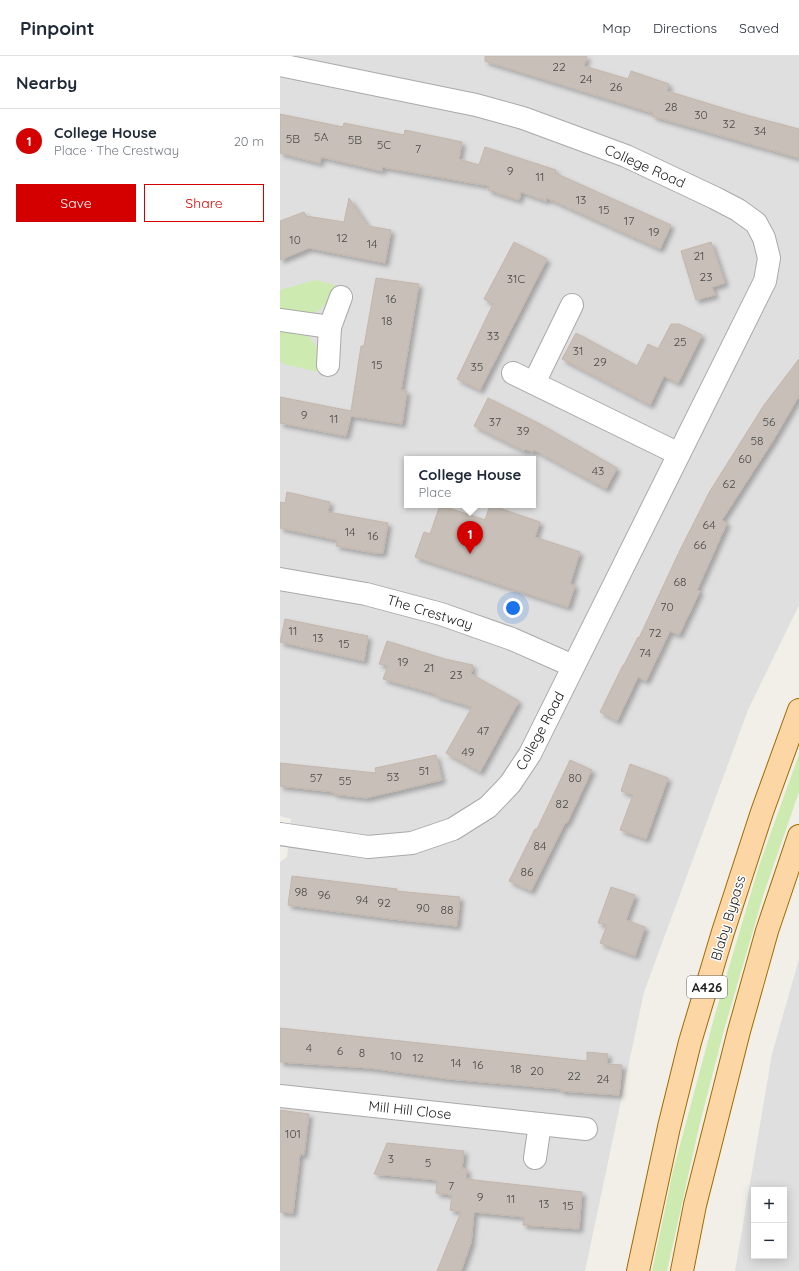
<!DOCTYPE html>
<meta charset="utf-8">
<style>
body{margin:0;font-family:Quicksand,sans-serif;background:#f6f6f7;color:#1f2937}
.controls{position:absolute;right:12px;bottom:12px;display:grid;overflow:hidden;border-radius:0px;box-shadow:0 2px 10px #0003}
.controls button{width:36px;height:36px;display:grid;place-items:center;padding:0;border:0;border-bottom:1px solid #e0e1e3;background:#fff;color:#1f2937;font:20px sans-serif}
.you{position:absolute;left:233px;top:552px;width:14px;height:14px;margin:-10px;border:3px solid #fff;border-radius:50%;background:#1a73e8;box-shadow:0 0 0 6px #1a73e833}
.badge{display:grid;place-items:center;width:26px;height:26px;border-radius:50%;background:#d40000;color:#fff;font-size:13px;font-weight:700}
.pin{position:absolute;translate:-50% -33px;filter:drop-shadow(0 1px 2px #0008)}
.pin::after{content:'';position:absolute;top:21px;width:14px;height:12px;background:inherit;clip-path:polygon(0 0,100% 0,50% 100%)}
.popup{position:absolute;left:124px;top:400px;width:132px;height:52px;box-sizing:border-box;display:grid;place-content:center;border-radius:0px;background:#fff;filter:drop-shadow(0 1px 3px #0005);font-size:13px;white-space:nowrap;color:#747a83}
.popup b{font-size:15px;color:#1f2937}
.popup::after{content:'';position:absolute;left:50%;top:100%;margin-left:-8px;border:8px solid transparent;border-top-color:#fff}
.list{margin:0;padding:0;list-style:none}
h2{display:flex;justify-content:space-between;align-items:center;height:52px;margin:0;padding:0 16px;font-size:17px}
h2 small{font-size:13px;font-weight:400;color:#747a83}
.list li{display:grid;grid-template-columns:26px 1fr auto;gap:12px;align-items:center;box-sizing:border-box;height:64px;padding:0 16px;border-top:1px solid #e0e1e3}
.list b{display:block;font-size:15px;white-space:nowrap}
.list p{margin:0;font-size:13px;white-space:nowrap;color:#747a83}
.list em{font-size:13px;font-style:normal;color:#747a83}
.actions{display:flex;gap:8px;padding:12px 16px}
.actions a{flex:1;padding:9px 0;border:1px solid #d40000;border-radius:0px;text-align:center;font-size:14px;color:#d40000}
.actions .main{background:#d40000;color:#fff}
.map{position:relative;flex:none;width:519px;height:1215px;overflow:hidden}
header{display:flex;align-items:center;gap:24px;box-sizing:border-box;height:56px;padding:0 20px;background:#fff;border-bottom:1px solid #e0e1e3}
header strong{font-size:19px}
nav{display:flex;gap:22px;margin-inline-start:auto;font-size:14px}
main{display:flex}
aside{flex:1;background:#fff}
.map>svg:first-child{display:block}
</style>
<header>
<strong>Pinpoint</strong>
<nav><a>Map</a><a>Directions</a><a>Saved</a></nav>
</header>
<main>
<aside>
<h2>Nearby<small></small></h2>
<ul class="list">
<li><span class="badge">1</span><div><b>College House</b><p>Place · The Crestway</p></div><em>20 m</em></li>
</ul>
<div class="actions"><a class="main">Save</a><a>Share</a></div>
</aside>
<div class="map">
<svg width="519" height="1215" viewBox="0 0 519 1215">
<defs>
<filter id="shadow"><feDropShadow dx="3.5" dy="3.5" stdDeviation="2" flood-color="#0004"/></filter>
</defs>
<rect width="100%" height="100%" fill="#f2efe9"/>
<!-- residential -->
<g fill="#e0dfdf" fill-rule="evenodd">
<path d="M0,0H519V549L468,654L364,936L305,1215H0V806L7,801L11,763L0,760ZM127,403H253V449H127Z"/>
<path d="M519,903V1215H455L492,998ZM474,1134H504V1200H474Z"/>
</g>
<!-- grass -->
<g fill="#cdebb0">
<path d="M35,224L55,229L52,243L38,255L30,259L0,253V234Z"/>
<path d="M0,269L15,271L29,281L37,291L41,302L38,316L4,308L0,305Z"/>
<path d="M519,698V736L484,837L444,974L419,1071L387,1215H372L393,1115L436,955L479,810Z"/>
</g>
<!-- building -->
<g fill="#c7bfb8" stroke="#c4b6ab" filter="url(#shadow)">
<path d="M205,0H307L304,10L348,23L351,15L389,28L387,35L466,59L519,73V102L372,60L373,57L205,5Z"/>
<path d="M0,58L63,71L64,67L124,79L125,74L182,86L179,103L199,109L205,91L276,114L275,117L391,169L380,193L267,142L266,145L241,136L239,144L208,134L209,130L102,111V115L41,101L40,107L0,97Z"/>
<path d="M69,142L88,170L111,174L105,207L29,192L0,204V165L24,156L26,160L64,166Z"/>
<path d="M234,186L267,203L200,334L177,323L213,248L204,243Z"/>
<path d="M431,186L445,227L432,231L435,239L416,244L401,195Z"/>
<path d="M96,222L139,228L121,334L127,335L122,368L71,360L66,380L0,367V341L71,355L81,290H84Z"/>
<path d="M391,268H399L422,279L398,327L384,320L370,349L282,303L296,277L357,310L368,288L378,293Z"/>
<path d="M519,303V340L494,383L442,464L447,467L417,534L420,535L399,579L390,575L366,625L358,621L337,665L320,656L343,609H344L358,581L359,582L400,494L430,435L484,349Z"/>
<path d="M208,342L260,368L337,412L326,433L254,394L253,396L246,393L244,395L194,370Z"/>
<path d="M7,436L50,446L48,456L108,467L103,497H95L56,490L57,484L0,472V446L5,447Z"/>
<path d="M160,449L205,464L210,449L260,466L255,481L300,496L290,528L295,529L288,551L135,501L144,476L150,478Z"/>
<path d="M5,563L88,580L84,605L0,586Z"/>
<path d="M107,585L165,603L193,609L191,618L239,645L200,716L166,697L192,651L156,640V638L103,623L108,610L99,608Z"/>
<path d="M156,699L162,724L86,742L54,738V736L0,730V707L96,717L95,712Z"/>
<path d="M290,704L312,714L287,767H285L251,835L229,825L255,773H257Z"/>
<path d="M350,708L388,722L366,783L340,774L353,739L341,735Z"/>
<path d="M12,820L117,833L116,835L180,841L177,870L112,863L8,849Z"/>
<path d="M331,831L355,839L346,864L365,871L355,900L320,887L327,869L318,867Z"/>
<path d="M0,972L307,1005V996L328,998L327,1008L342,1009L339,1039L281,1035V1033L169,1023L90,1012L0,1006Z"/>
<path d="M0,1054L29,1058L24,1099L20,1098L13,1157L0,1156Z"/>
<path d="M107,1087L184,1095L182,1112L187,1113L186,1123L302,1136L299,1173L243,1169L244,1161L194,1156L191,1187L181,1215H157L181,1156L170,1154L172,1139L156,1137L157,1124L94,1118Z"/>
</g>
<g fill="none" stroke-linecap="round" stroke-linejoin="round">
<defs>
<g id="minor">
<path d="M0,9L196,49L243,62L346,100L435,142L458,154L476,167L484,182L489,202L485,225L250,698L230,728L208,751L173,773L132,787L88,791L0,778"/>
<path d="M0,264L50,271L61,241"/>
<path d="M48,309L50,271"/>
<path d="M233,317L399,398"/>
<path d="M254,327L292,249"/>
<path d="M0,523L86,538L161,558L232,583L293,610"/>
<path d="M0,1040L306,1073"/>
<path d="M255,1102L260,1068"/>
</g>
<g id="major">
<path d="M358,1215L389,1071L410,986L443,876L482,756L519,654"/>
<path d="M402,1215L415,1149L459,975L487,875L519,780"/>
</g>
</defs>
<!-- minor casing -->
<use href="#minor" stroke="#a9a9a9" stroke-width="24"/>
<!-- major casing -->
<use href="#major" stroke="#a06b00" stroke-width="24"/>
<!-- minor -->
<use href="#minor" stroke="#fff" stroke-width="22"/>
<!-- major -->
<use href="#major" stroke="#fcd6a4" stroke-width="22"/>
</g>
<g text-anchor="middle" stroke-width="3" stroke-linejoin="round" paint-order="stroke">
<!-- number labels -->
<g font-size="12" fill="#4b4948">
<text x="279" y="15">22</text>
<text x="306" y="27">24</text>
<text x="336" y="35">26</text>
<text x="391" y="55">28</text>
<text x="421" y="63">30</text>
<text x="449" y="72">32</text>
<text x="480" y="79">34</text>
<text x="41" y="85">5A</text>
<text x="13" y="87">5B</text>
<text x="75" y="88">5B</text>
<text x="104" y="93">5C</text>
<text x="138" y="97">7</text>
<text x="230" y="119">9</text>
<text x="260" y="125">11</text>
<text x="301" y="148">13</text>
<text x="324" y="158">15</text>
<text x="349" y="169">17</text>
<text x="374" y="180">19</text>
<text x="62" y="186">12</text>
<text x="15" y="188">10</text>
<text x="92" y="192">14</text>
<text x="419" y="204">21</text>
<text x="426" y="225">23</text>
<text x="236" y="227">31C</text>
<text x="111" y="247">16</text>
<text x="107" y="269">18</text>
<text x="213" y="284">33</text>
<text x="400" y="290">25</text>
<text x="298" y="299">31</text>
<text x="320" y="310">29</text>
<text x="97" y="313">15</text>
<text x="197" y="315">35</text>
<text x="24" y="363">9</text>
<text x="54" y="367">11</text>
<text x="215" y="370">37</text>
<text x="489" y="370">56</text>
<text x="243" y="379">39</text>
<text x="477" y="389">58</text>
<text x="465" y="407">60</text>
<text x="318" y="419">43</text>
<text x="449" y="432">62</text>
<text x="429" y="473">64</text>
<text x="70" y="480">14</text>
<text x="93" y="484">16</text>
<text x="420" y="493">66</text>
<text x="400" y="530">68</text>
<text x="387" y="555">70</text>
<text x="13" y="579">11</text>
<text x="375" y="581">72</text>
<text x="38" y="586">13</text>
<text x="64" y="592">15</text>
<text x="365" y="601">74</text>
<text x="123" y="610">19</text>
<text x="149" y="616">21</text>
<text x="176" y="623">23</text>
<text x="203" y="679">47</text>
<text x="188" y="700">49</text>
<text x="144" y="719">51</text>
<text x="113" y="725">53</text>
<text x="36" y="726">57</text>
<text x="295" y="726">80</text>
<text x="65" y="729">55</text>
<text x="282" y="752">82</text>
<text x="260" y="794">84</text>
<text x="247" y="820">86</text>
<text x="21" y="840">98</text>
<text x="44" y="843">96</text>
<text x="82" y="848">94</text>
<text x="104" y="851">92</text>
<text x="143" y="856">90</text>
<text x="167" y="858">88</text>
<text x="29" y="996">4</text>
<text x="60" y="999">6</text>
<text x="82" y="1001">8</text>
<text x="116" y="1004">10</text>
<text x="138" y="1006">12</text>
<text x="176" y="1011">14</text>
<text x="198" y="1013">16</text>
<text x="236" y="1017">18</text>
<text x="257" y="1019">20</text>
<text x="294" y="1024">22</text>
<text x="323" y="1027">24</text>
<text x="13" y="1082">101</text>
<text x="111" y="1107">3</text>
<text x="148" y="1111">5</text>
<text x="171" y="1134">7</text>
<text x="200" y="1145">9</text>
<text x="231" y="1147">11</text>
<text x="264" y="1152">13</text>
<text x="288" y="1154">15</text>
</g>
<!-- shield labels -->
<rect fill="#fff" stroke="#646464" stroke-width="1" x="407" y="920" width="40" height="22" rx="3"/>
<g font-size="13" font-weight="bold" fill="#222">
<text x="427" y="936">A426</text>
</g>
<!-- street labels -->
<g font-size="14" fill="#222" stroke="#fff">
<text transform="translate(365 110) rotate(24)" y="5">College Road</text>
<text transform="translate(150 556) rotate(17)" y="5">The Crestway</text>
<text transform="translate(260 675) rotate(-62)" y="5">College Road</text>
<text transform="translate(448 862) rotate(-73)" y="5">Blaby Bypass</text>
<text transform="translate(130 1054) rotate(6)" y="5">Mill Hill Close</text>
</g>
</g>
</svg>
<div class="controls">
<button>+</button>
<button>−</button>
</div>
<div class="you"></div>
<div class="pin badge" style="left:190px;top:498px">1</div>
<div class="popup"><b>College House</b>Place</div>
</div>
</main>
